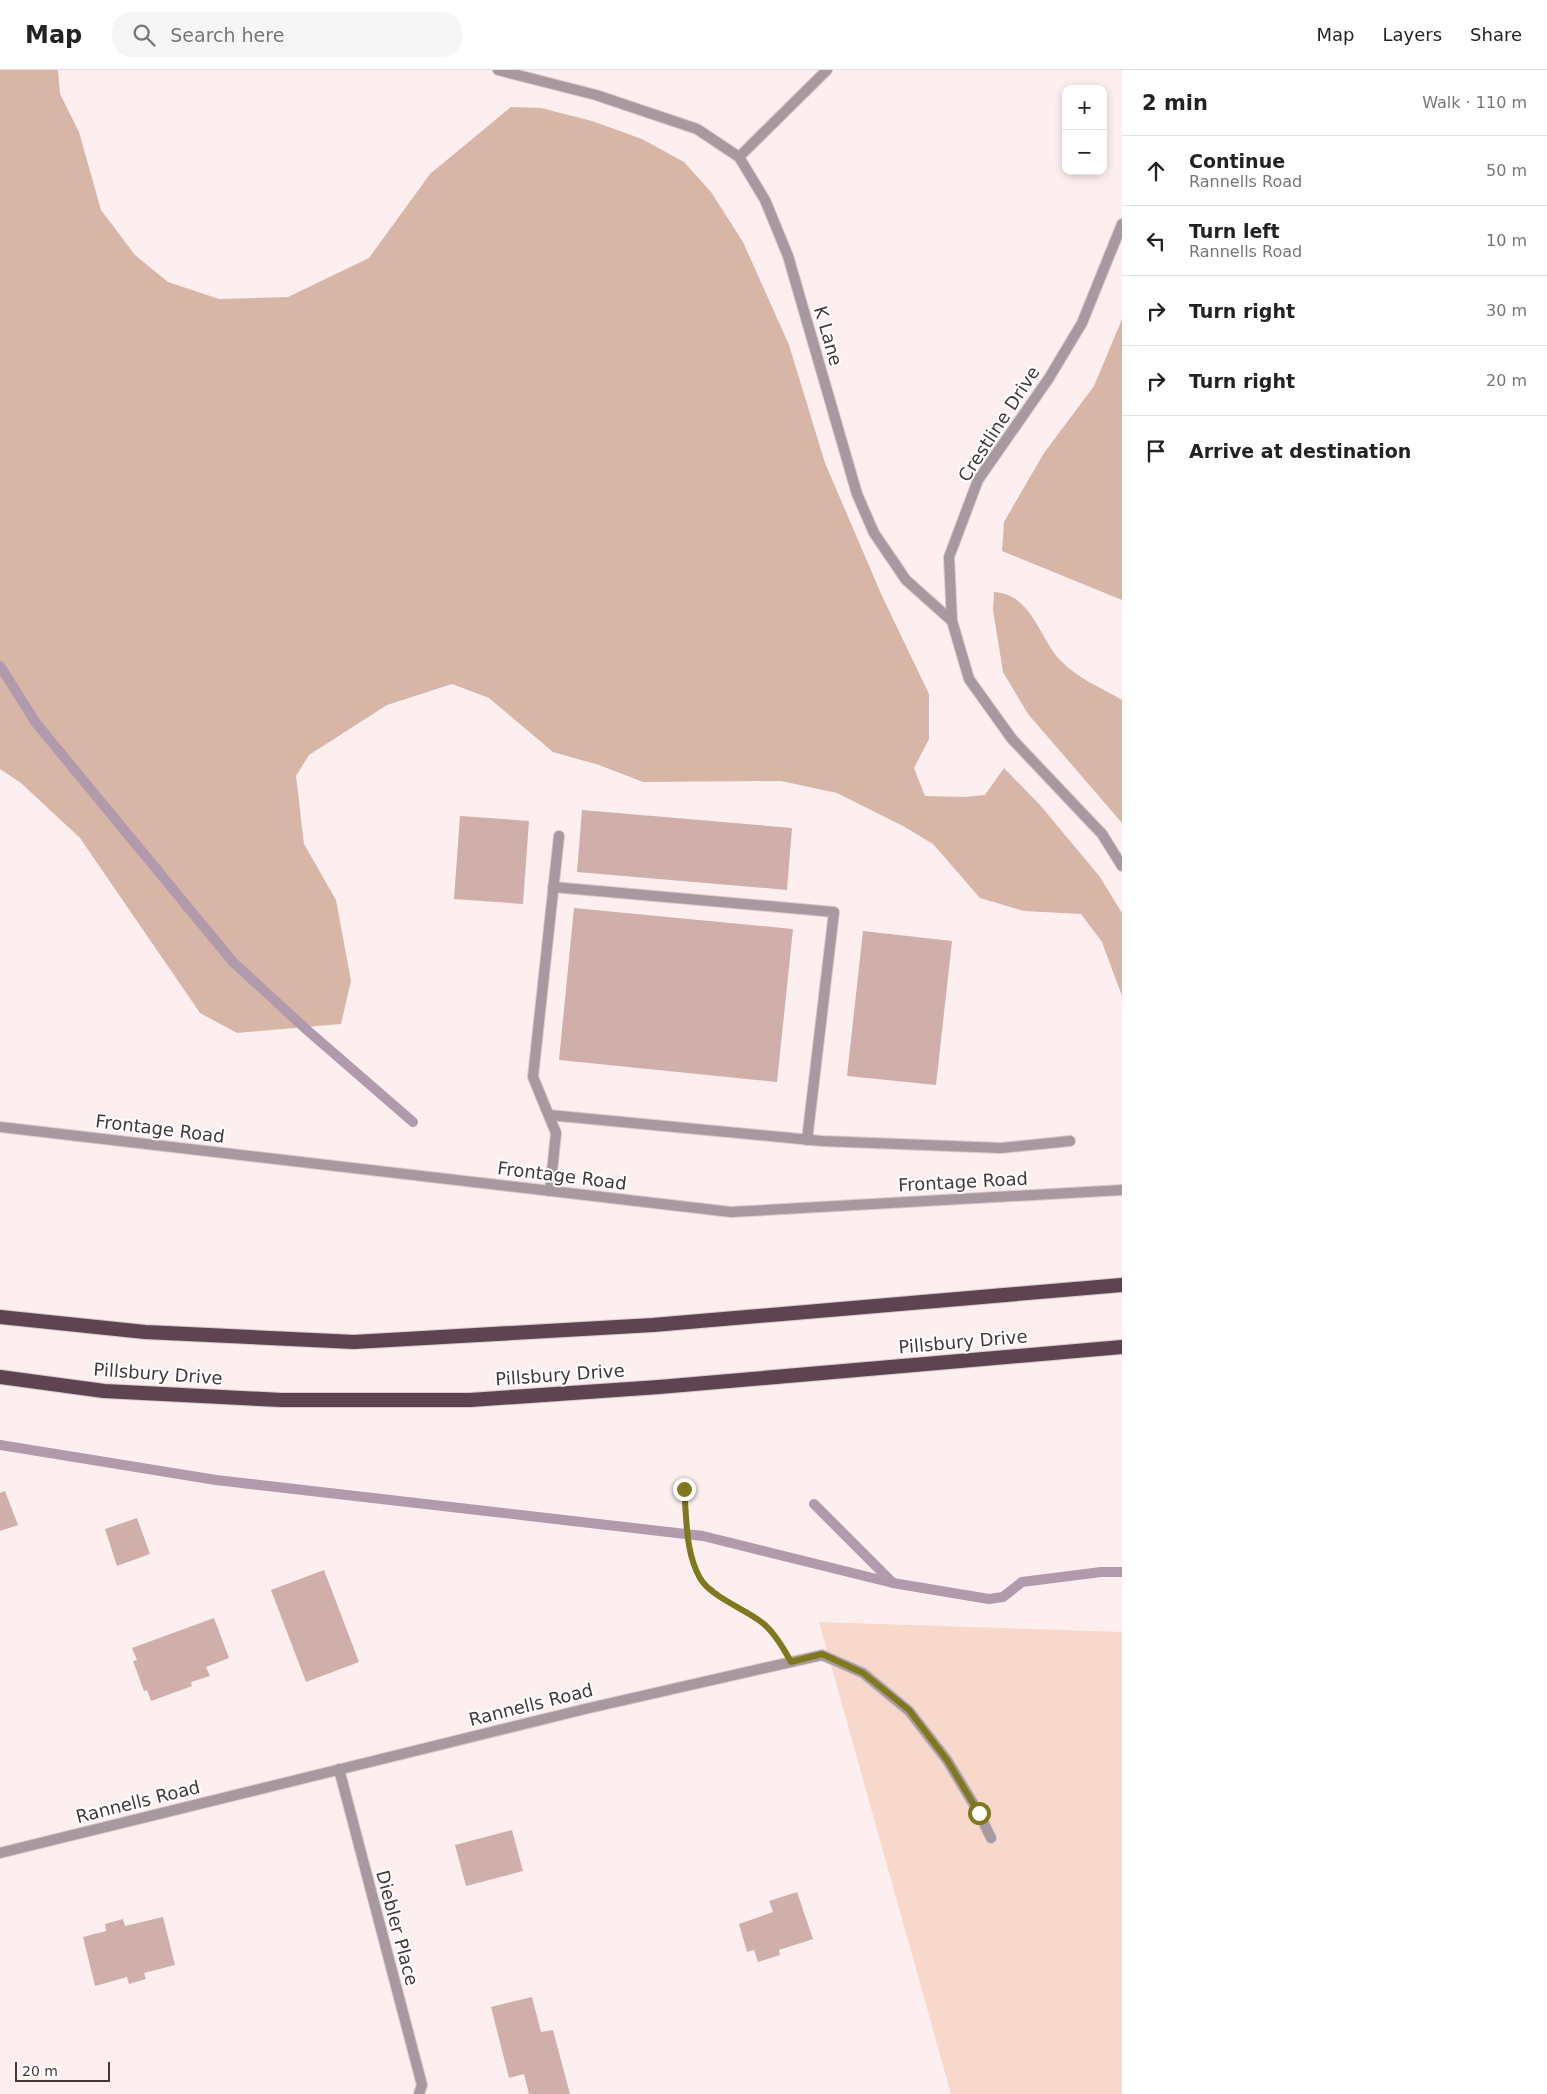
<!DOCTYPE html>
<meta charset="utf-8">
<style>
body{margin:0;font-family:"DejaVu Sans",sans-serif;background:#f6f6f6;color:#222}
.controls{position:absolute;right:15px;top:15px;display:grid;overflow:hidden;border-radius:10px;box-shadow:0 2px 8px #0003}
.controls button{width:45px;height:45px;display:grid;place-items:center;padding:0;border:0;border-bottom:1px solid #e0e0e0;background:#fff;color:#222;font:25px sans-serif}
.scale{position:absolute;left:15px;bottom:12px;width:95px;box-sizing:border-box;padding-left:5px;border:2px solid #45373a;border-top:0;font-size:14px;line-height:18px;white-space:nowrap;color:#45373a;-webkit-text-stroke:4px #fff;paint-order:stroke}
.stop{position:absolute;width:15px;height:15px;margin:-11px;border:4px solid #7f781d;border-radius:50%;background:#fff}
.stop.end{background:#7f781d;border-color:#fff;box-shadow:0 1px 5px #0008}
.list{margin:0;padding:0;list-style:none}
h2{display:flex;justify-content:space-between;align-items:center;height:65px;margin:0;padding:0 20px;font-size:21px}
h2 small{font-size:16px;font-weight:400;color:#767676}
.list li{display:grid;grid-template-columns:32px 1fr auto;gap:15px;align-items:center;box-sizing:border-box;height:70px;padding:0 20px;border-top:1px solid #e0e0e0}
.list b{display:block;font-size:19px;white-space:nowrap}
.list p{margin:0;font-size:16px;white-space:nowrap;color:#767676}
.list em{font-size:16px;font-style:normal;color:#767676}
.icon{flex:none;width:28px;height:28px;fill:none;stroke:currentColor;stroke-width:2;stroke-linecap:round;stroke-linejoin:round}
.map{position:relative;flex:none;width:1122px;height:2024px;overflow:hidden}
header{display:flex;align-items:center;gap:30px;box-sizing:border-box;height:70px;padding:0 25px;background:#fff;border-bottom:1px solid #e0e0e0}
header strong{font-size:24px}
nav{display:flex;gap:28px;margin-inline-start:auto;font-size:18px}
.search{width:350px;height:45px;background:#f6f6f6;display:flex;align-items:center;gap:12px;box-sizing:border-box;padding:0 18px;border-radius:20px;color:#767676;font-size:19px}
main{display:flex}
aside{flex:1;background:#fff}
.map>svg:first-child{display:block}
</style>
<header>
<strong>Map</strong>
<div class="search"><svg class="icon" aria-label="search" viewBox="0 0 24 24"><circle cx="10" cy="10" r="6"/><path d="M15 15l6 6"/></svg>Search here</div>
<nav><a>Map</a><a>Layers</a><a>Share</a></nav>
</header>
<main>
<div class="map">
<svg width="1122" height="2024" viewBox="0 0 1122 2024">
<rect width="100%" height="100%" fill="#fdeef0"/>
<!-- green -->
<path fill="#f8d8ca" d="M819,1552L1122,1562V2024H951Z"/>
<!-- forest -->
<g fill="#d7b6a7">
<path d="M0,0H58L60,24L79,62L101,140L135,185L168,212L219,229L288,227L369,188L430,104L511,37L541,38L592,51L642,69L684,92L711,122L743,172L789,275L825,393L882,526L929,624V669L914,698L925,726L964,727L985,725L1004,698L1040,735L1100,807L1122,843V926L1102,872L1081,844L1024,841L980,828L933,774L903,756L837,723L781,711L643,712L599,695L553,682L489,628L452,614L387,635L309,685L296,706L304,774L336,830L351,911L341,954L237,963L200,943L80,768L21,713L0,699Z"/>
<path d="M1122,249V530L1002,481L1004,452L1044,383L1094,316Z"/>
<path d="M994,522C1032,524 1039,568 1061,591C1077,608 1102,618 1122,630V753L1028,644L1003,602L993,540Z"/>
</g>
<g fill="none" stroke-linecap="round" stroke-linejoin="round">
<!-- stream -->
<g stroke="#b29aad" stroke-width="10">
<path d="M0,596L36,653L233,892L307,960L413,1052"/>
<path d="M0,1375L216,1410L703,1466L893,1513L989,1529L1003,1527L1022,1512L1101,1502H1122"/>
<path d="M814,1434L893,1513"/>
</g>
</g>
<!-- building -->
<g fill="#d0afab">
<path d="M582,740L792,758L787,820L577,802Z"/>
<path d="M460,746L529,751L523,834L454,829Z"/>
<path d="M574,838L793,859L777,1012L559,990Z"/>
<path d="M863,861L952,871L936,1015L847,1006Z"/>
<path d="M5,1421L18,1455L0,1461V1423Z"/>
<path d="M137,1448L150,1484L117,1496L105,1459Z"/>
<path d="M324,1500L359,1592L306,1612L271,1520Z"/>
<path d="M214,1548L229,1588L206,1597L210,1606L191,1612L192,1616L151,1631L147,1620L144,1621L133,1591L137,1590L132,1578Z"/>
<path d="M512,1760L523,1801L466,1816L455,1775Z"/>
<path d="M797,1822L813,1869L779,1880L780,1885L758,1892L754,1880L747,1882L739,1854L773,1842L769,1831Z"/>
<path d="M163,1847L175,1895L144,1903L146,1909L129,1914L127,1907L95,1916L83,1867L106,1861L105,1854L123,1849L125,1856Z"/>
<path d="M532,1927L541,1962L553,1960L570,2024H529L524,2004L509,2008L491,1937Z"/>
</g>
<g fill="none" stroke-linecap="round" stroke-linejoin="round">
<defs>
<g id="service">
<path d="M553,817L834,842L807,1070"/>
<path d="M549,1045L822,1071L1001,1078L1070,1071"/>
<path d="M550,1121L556,1063L533,1007L559,766"/>
</g>
<g id="minor">
<path d="M498,0L596,25L697,59L739,87L765,130L788,186L857,424L874,463L906,510L952,551"/>
<path d="M739,87L827,0"/>
<path d="M1122,154L1082,253L1049,308L978,410L949,487L952,551L969,609L1012,669L1102,764L1122,796"/>
<path d="M0,1057L731,1142L1122,1120"/>
<path d="M339,1699L422,2015L419,2024"/>
<path d="M0,1783L585,1639L822,1585L863,1603L909,1641L947,1690L979,1743L991,1768"/>
</g>
<g id="trunk">
<path d="M0,1247L145,1262L354,1272L653,1255L1122,1215"/>
<path d="M0,1307L104,1321L281,1330H470L659,1317L1122,1277"/>
</g>
</defs>
<!-- service casing -->
<use href="#service" stroke="#d8c9cc" stroke-width="12"/>
<!-- minor casing -->
<use href="#minor" stroke="#d8c9cc" stroke-width="12"/>
<!-- trunk casing -->
<use href="#trunk" stroke="#d8c9cc" stroke-width="16"/>
<!-- path -->
<path stroke="#a29496" stroke-width="3" stroke-dasharray="5 2.5" stroke-linecap="butt" d="M684,1419L691,1488L701,1510L734,1536L764,1554L779,1572"/>
<!-- service -->
<use href="#service" stroke="#a899a0" stroke-width="10"/>
<!-- minor -->
<use href="#minor" stroke="#a899a0" stroke-width="10"/>
<!-- trunk -->
<use href="#trunk" stroke="#5e4451" stroke-width="14"/>
</g>
<g fill="none" stroke-linecap="round" stroke-linejoin="round">
<!-- route -->
<path stroke="#7f781d" stroke-width="6" d="M684,1419C687,1448 685,1482 700,1508C711,1528 749,1540 765,1555C776,1565 784,1579 791,1592L822,1584L863,1603L909,1640L947,1690L979,1743"/>
</g>
<g text-anchor="middle" stroke-width="4" stroke-linejoin="round" paint-order="stroke">
<!-- street labels -->
<g font-size="18" fill="#45373a" stroke="#fff">
<text transform="translate(828 266) rotate(74)" y="6">K Lane</text>
<text transform="translate(999 354) rotate(-57)" y="6">Crestline Drive</text>
<text transform="translate(160 1059) rotate(7)" y="6">Frontage Road</text>
<text transform="translate(562 1106) rotate(7)" y="6">Frontage Road</text>
<text transform="translate(963 1112) rotate(-3)" y="6">Frontage Road</text>
<text transform="translate(963 1272) rotate(-5)" y="6">Pillsbury Drive</text>
<text transform="translate(158 1304) rotate(4)" y="6">Pillsbury Drive</text>
<text transform="translate(560 1305) rotate(-4)" y="6">Pillsbury Drive</text>
<text transform="translate(531 1635) rotate(-14)" y="6">Rannells Road</text>
<text transform="translate(138 1732) rotate(-14)" y="6">Rannells Road</text>
<text transform="translate(397 1858) rotate(75)" y="6">Diebler Place</text>
</g>
</g>
</svg>
<div class="controls">
<button>+</button>
<button>−</button>
</div>
<div class="scale">20 m</div>
<div class="stop" style="left:979px;top:1743px"></div>
<div class="stop end" style="left:684px;top:1419px"></div>
</div>
<aside>
<h2>2 min<small>Walk · 110 m</small></h2>
<ul class="list">
<li><svg class="icon" aria-label="ahead" viewBox="0 0 24 24"><path d="M12 20V5M6 11l6-6 6 6"/></svg><div><b>Continue</b><p>Rannells Road</p></div><em>50 m</em></li>
<li><svg class="icon" aria-label="left" viewBox="0 0 24 24"><path d="M17 20v-9H6M10 6l-5 5 5 5"/></svg><div><b>Turn left</b><p>Rannells Road</p></div><em>10 m</em></li>
<li><svg class="icon" aria-label="right" viewBox="0 0 24 24"><path d="M7 20v-9h11M14 6l5 5-5 5"/></svg><div><b>Turn right</b></div><em>30 m</em></li>
<li><svg class="icon" aria-label="right" viewBox="0 0 24 24"><path d="M7 20v-9h11M14 6l5 5-5 5"/></svg><div><b>Turn right</b></div><em>20 m</em></li>
<li><svg class="icon" aria-label="arrive" viewBox="0 0 24 24"><path d="M6 21V4h12l-3 4 3 4H6"/></svg><div><b>Arrive at destination</b></div></li>
</ul>
</aside>
</main>
